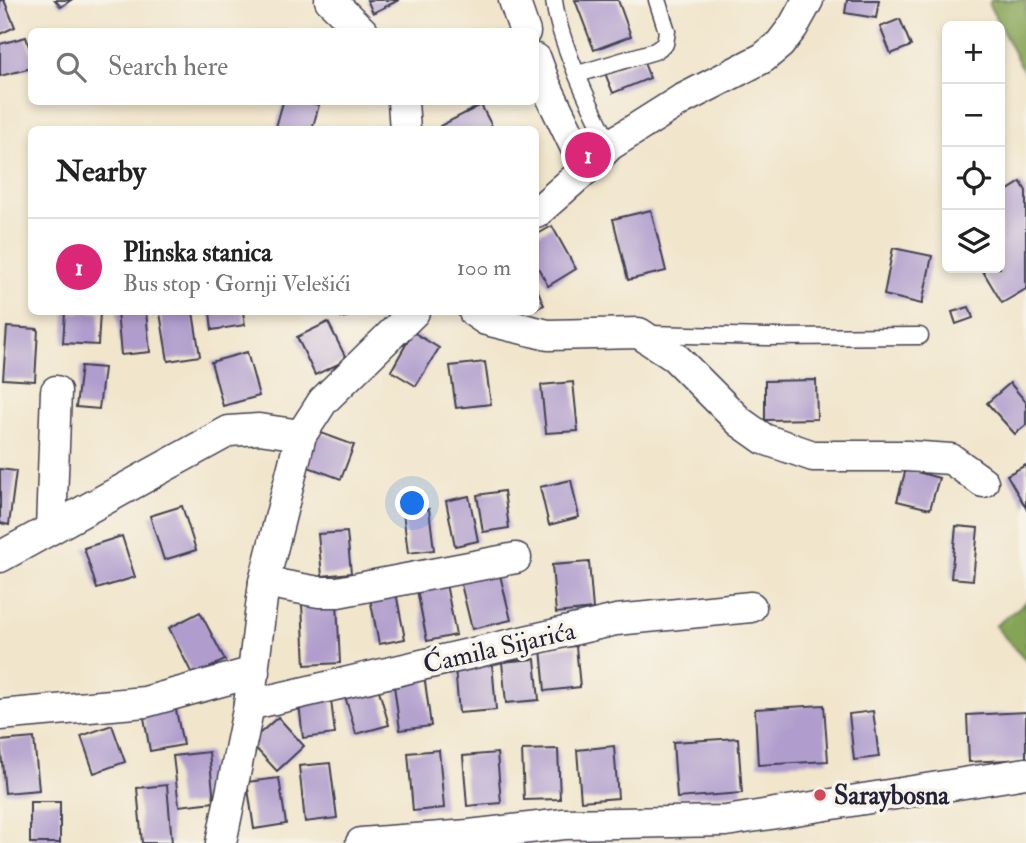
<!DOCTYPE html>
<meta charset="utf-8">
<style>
body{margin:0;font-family:"IM FELL Double Pica",serif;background:#f2f2f2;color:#222}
.controls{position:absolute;right:21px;top:21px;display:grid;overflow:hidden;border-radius:10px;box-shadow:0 4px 10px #0003}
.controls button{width:63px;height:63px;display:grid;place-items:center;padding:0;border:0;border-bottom:2px solid #e0e0e0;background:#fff;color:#222;font:35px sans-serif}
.you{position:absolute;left:413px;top:504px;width:24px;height:24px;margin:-18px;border:5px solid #fff;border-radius:50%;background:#1a73e8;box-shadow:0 0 0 10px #1a73e833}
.badge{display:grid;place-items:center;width:46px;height:46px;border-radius:50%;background:#db2777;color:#fff;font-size:23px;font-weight:700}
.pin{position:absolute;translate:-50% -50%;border:4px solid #fff;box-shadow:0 2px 7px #0006}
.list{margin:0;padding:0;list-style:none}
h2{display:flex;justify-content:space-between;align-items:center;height:91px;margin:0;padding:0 28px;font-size:30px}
h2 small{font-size:23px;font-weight:400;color:#767676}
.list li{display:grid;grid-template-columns:46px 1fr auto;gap:21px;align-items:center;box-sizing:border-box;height:98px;padding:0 28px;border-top:2px solid #e0e0e0}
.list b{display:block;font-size:26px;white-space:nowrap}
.list p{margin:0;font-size:23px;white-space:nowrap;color:#767676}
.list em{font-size:23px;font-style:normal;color:#767676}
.icon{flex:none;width:38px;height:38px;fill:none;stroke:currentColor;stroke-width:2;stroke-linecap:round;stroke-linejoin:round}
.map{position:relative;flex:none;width:1026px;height:843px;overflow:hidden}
.search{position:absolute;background:#fff;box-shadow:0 4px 10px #0003;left:28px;top:28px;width:511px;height:77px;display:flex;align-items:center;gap:18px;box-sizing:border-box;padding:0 24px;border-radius:10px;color:#767676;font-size:26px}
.panel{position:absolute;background:#fff;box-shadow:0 4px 10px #0003;left:28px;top:126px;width:511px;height:189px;border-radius:10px}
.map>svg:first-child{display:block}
</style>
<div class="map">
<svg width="1026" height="843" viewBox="0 0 1026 843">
<rect width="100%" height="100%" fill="#f7f3e8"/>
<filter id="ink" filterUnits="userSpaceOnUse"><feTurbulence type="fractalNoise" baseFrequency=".0143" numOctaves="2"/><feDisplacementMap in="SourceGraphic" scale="14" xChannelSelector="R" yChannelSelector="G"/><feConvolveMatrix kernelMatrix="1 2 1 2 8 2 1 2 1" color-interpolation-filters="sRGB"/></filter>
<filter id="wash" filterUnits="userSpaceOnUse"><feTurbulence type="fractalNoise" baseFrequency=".00686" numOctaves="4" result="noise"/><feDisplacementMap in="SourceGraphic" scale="28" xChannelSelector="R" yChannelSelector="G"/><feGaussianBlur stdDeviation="1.57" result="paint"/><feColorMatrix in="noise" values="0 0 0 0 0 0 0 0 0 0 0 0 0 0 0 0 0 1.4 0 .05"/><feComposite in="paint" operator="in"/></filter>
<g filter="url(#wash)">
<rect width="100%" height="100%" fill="#f1e5cb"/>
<!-- forest -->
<g fill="#86a456" stroke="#546348" stroke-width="2">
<path d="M991,0H1026V76L989,5Z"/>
<path d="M1026,602V661L995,626Z"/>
</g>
<g id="blocks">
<!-- building -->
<g fill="#b09dcd">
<path d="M0,0H4L15,27L0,34Z"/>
<path d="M55,0H71L61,7Z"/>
<path d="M367,0H399L373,13Z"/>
<path d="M575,0H618L631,36L594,50Z"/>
<path d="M847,0H879L876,18L845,13Z"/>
<path d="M900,19L911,46L891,54L880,27Z"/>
<path d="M26,37L32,56V68L0,76V44Z"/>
<path d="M642,58L650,78L613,93L605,73Z"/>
<path d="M283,102H307L319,105L312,130H285L276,127Z"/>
<path d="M481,105L494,130H441L440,126Z"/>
<path d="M1021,182L1026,191V289L1002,303L981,268H1000V195Z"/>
<path d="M651,210L666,271L628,280L613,219Z"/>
<path d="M552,226L576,269L548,286L536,264V235Z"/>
<path d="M893,248L932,256L922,304L884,295Z"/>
<path d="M536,286L544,305L536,309Z"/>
<path d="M969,307L973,318L956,324L952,312Z"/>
<path d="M65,312H100L98,345L63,343Z"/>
<path d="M117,312H146L150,352L121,355Z"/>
<path d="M167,312H193L200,356L168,361L160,313Z"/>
<path d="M210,312H243L245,325L212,330Z"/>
<path d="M340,312H363V313L341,318Z"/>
<path d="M328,322L347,360L315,375L297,337Z"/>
<path d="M7,327L38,329L35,381L3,379Z"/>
<path d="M413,332L439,348L416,386L391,371Z"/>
<path d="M247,352L259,396L223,406L211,362Z"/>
<path d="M485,362L491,404L456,408L450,366Z"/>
<path d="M81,366L104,368L99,409L76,407Z"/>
<path d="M816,380L817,419L765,420V381Z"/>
<path d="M573,382L578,431L546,433L541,385Z"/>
<path d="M1010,383L1026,402V425L1015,434L987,403Z"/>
<path d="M313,430L354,445L341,479L300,464Z"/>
<path d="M1026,465V508L1007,475Z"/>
<path d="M0,469L16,471L9,525L0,523Z"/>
<path d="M906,469L939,478L930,509L897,501Z"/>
<path d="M571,480L579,517L549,525L540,487Z"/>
<path d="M504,491L509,528L483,532L477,495Z"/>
<path d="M469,496L478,541L455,546L446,501Z"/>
<path d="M182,506L196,550L164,560L150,516Z"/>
<path d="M429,509L434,550L408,553L403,512Z"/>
<path d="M956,526L978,528L973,580L951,578Z"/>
<path d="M347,532L351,573L322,576L318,534Z"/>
<path d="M122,536L135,577L97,589L84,548Z"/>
<path d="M589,562L593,609L556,613L552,565Z"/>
<path d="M499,571L511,620L472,629L460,580Z"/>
<path d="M446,584L456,635L427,641L417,590Z"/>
<path d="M396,593L405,639L379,644L370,598Z"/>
<path d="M337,602L340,663L305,665L302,604Z"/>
<path d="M200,612L225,660L193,676L169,628Z"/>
<path d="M576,646L580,687L545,691L541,649Z"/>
<path d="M535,659L539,700L506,703L502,662Z"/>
<path d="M492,663L496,710L459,713L455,667Z"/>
<path d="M424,674L431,726L400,730L393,678Z"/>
<path d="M378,687L389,725L356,734L345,696Z"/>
<path d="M331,700L335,734L303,738L299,704Z"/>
<path d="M175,705L183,745L150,751L143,712Z"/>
<path d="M824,705L828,761L758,765L755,709Z"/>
<path d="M873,711L879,757L854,760L849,714Z"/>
<path d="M1026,712V759L969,762L967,715Z"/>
<path d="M278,717L304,746L277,771L250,742Z"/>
<path d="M112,725L125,762L94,773L81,736Z"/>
<path d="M34,738L39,790L5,793L0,741Z"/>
<path d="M738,738L742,793L677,798L673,742Z"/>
<path d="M614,746L618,798L581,801L577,750Z"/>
<path d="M558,749L560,799L524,800L522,750Z"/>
<path d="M439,750L444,808L413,811L408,753Z"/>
<path d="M209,752L214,802L179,806L173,756Z"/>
<path d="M497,753L501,803L467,806L463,756Z"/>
<path d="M330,763L337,818L305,822L299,766Z"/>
<path d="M279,778L286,824L254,829L247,782Z"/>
<path d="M167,785L172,843H142L137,788Z"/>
<rect x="30" y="802" width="30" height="41"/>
</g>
</g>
</g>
<g filter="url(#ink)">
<use href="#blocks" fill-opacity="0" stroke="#413f51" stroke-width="2"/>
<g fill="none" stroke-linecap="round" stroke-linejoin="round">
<defs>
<g id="lane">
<path d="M554,0C559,43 590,106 610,145"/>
<path d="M578,74L655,51L665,44L667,31L657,0"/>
<path d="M649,334L767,337L920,336"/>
</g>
<g id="street">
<path d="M330,0L363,32"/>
<path d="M514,0L525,32"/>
<path d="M536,59L546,86L586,169"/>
<path d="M403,102L405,130"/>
<path d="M536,213L586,169L610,145L681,100L763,58L780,44L793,27L808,0"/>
<path d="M474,312L486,320L548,335L639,333L675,357L740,422L764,439L813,456H907L951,459L983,482"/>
<path d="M51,529L56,391"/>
<path d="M0,557L229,431L259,429L301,435"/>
<path d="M264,582L319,592H338L516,558"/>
<path d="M249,705L616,620L751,607"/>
<path d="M0,715L145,702L254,672"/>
<path d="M221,843L249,705L264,582L301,435L323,401L414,312"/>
<path d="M361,843L469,835L564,824L726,821L1026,773"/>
</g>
</defs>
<!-- lane casing -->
<use href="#lane" stroke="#413f51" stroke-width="19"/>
<!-- street casing -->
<use href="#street" stroke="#413f51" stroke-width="33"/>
<!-- lane -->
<use href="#lane" stroke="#fff" stroke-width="16"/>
<!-- street -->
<use href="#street" stroke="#fff" stroke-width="30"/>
</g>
</g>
<!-- markers -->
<circle fill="#d1495b" stroke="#f7f3e8" stroke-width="2.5" cx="820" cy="795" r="7"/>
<g text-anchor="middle" stroke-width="7" stroke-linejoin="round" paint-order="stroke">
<!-- street labels -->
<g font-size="26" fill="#22223b" stroke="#f7f3e8">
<text transform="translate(499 647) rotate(-13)" y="9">Ćamila Sijarića</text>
</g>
<!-- poi labels -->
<g font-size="26" font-weight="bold" fill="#22223b" stroke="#f7f3e8" text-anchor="start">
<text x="834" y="804">Saraybosna</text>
</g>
</g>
</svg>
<div class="controls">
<button>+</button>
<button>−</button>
<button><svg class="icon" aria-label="locate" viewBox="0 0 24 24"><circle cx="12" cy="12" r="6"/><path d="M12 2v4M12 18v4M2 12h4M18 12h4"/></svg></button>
<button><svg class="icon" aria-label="layers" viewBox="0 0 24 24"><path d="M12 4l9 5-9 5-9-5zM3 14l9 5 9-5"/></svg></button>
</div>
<div class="you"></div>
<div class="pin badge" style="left:588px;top:155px">1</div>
<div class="search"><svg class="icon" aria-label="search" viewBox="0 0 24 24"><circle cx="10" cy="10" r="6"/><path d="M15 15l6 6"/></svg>Search here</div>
<section class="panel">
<h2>Nearby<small></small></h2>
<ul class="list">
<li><span class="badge">1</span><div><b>Plinska stanica</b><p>Bus stop · Gornji Velešići</p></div><em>100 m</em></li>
</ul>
</section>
</div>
